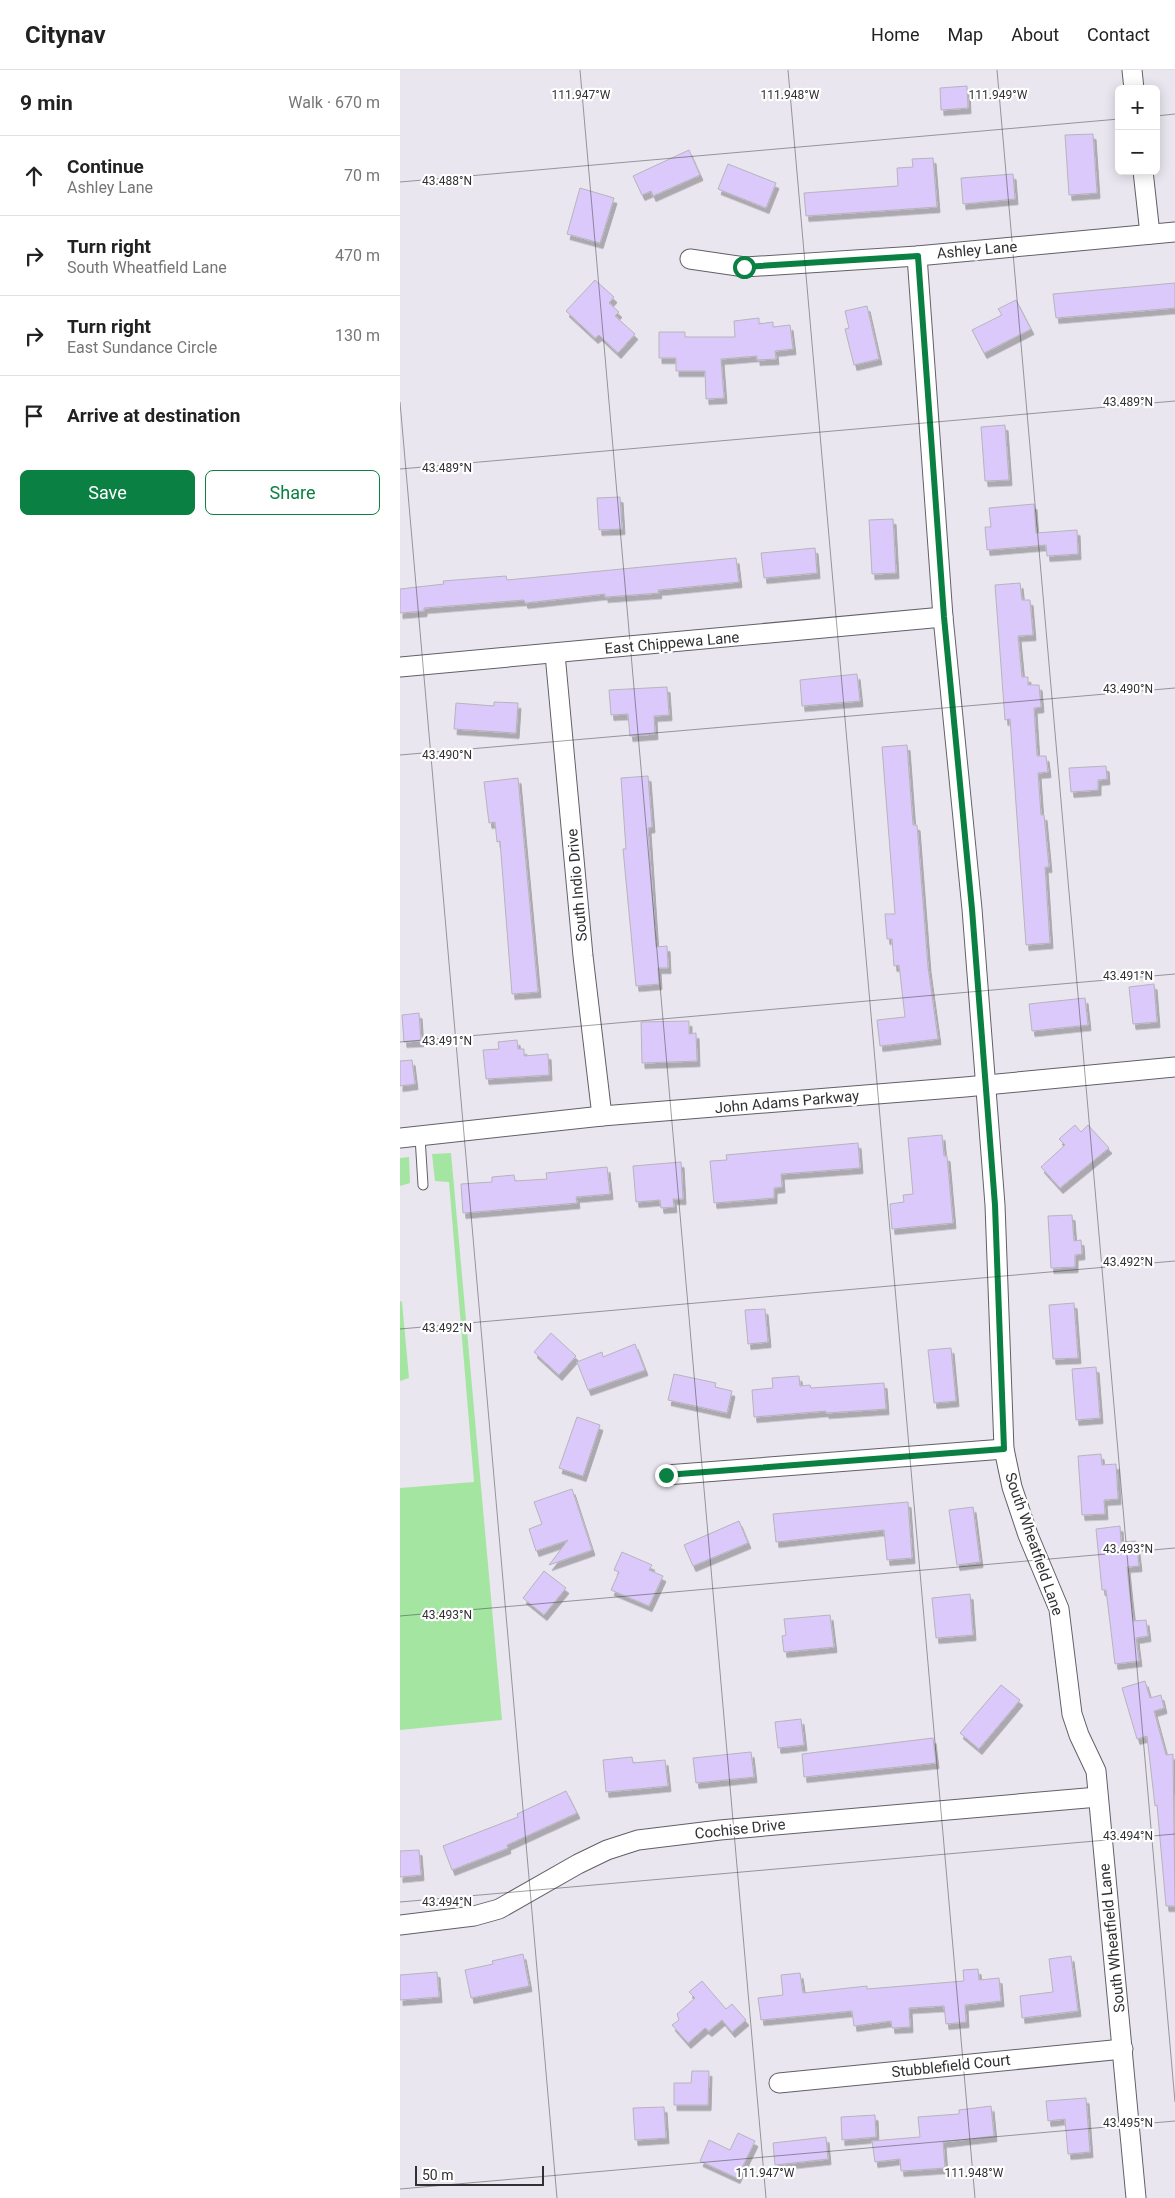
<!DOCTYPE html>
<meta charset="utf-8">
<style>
body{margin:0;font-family:Roboto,sans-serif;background:#f2f2f2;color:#222}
.controls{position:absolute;right:15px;top:15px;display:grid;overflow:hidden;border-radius:8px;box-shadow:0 2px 12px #0003}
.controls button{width:45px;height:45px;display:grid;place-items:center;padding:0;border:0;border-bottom:1px solid #e0e0e0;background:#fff;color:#222;font:25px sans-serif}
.scale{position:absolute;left:15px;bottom:12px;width:129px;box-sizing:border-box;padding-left:5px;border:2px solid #313033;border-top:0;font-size:14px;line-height:18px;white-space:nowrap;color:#313033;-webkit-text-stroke:4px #fff;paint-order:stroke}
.stop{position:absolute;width:15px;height:15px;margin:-11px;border:4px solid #0b8043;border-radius:50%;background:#fff}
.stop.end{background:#0b8043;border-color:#fff;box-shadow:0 1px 5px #0008}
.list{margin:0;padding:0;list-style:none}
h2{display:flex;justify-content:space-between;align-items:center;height:65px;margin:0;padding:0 20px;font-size:21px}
h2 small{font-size:16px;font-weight:400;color:#767676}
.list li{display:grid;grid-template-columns:32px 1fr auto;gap:15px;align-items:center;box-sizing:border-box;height:80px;padding:0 20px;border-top:1px solid #e0e0e0}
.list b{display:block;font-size:19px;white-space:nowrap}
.list p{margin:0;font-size:16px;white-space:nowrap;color:#767676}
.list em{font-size:16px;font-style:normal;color:#767676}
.actions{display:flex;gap:10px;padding:15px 20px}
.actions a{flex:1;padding:11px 0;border:1px solid #0b8043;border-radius:8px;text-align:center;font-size:18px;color:#0b8043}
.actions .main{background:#0b8043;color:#fff}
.icon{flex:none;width:28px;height:28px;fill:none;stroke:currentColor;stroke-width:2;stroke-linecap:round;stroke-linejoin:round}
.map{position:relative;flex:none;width:775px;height:2128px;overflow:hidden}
header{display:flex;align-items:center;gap:30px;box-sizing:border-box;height:70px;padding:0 25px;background:#fff;border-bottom:1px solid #e0e0e0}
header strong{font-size:24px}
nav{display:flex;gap:28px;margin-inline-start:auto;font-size:18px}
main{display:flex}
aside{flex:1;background:#fff}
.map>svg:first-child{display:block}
</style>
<header>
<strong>Citynav</strong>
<nav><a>Home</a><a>Map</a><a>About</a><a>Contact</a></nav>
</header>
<main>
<aside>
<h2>9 min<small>Walk · 670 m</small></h2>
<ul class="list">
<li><svg class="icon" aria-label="ahead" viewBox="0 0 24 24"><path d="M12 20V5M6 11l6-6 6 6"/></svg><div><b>Continue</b><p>Ashley Lane</p></div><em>70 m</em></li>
<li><svg class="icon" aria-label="right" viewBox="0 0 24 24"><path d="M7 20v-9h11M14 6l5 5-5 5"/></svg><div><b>Turn right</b><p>South Wheatfield Lane</p></div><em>470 m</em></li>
<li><svg class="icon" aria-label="right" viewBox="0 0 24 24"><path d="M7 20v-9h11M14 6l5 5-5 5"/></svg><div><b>Turn right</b><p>East Sundance Circle</p></div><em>130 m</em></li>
<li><svg class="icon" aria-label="arrive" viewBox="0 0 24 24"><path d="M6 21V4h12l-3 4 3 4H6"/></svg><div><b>Arrive at destination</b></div></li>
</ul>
<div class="actions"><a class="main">Save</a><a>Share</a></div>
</aside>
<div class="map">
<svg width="775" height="2128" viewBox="0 0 775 2128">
<defs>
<filter id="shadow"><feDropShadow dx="3" dy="5.5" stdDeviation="0" flood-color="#0004"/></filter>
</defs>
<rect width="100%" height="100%" fill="#e9e6ef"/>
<!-- green -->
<g fill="#a4e5a1">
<path d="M51,1083L102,1650L0,1660V1418L74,1412L49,1112L35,1111L32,1084Z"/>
<path d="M9,1087L10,1113L0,1116V1088Z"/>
<path d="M0,1231L2,1232L9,1308L0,1311Z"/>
</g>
<!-- building -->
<g fill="#dac9fa" stroke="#b7b4bc" filter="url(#shadow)">
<path d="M567,16L568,38L541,40L540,18Z"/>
<path d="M693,64L697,123L669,125L665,65Z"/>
<path d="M289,80L300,105L253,126L251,121L242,125L233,106Z"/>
<path d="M533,88L537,137L406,146L404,123L498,116L497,98L513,97L512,89Z"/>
<path d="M328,94L376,113L366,138L318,119Z"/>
<path d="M613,104L615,129L563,134L561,108Z"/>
<path d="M180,118L214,128L200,173L167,164Z"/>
<path d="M195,210L214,227L209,233L219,242L215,246L235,264L218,283L199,265L195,268L166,241Z"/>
<path d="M775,213V238L656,248L653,224Z"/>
<path d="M616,230L631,259L584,283L572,260L602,245L598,239Z"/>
<path d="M467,236L479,289L454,295L445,259L449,258L445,241Z"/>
<path d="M359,248V254L373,252V257L390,255L393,279L375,281L376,289L357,290V286L321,289L324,328L306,329L305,301H276V288H259V262H285V267H335L334,251Z"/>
<path d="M605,355L609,410L585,411L581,357Z"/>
<path d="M220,427L222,459L199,460L197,428Z"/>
<path d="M634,434L636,463L677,460L678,484L647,486L646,475L587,480L585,457H591L589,438Z"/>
<path d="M493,449L496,503L472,504L469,450Z"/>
<path d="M415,478L417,503L364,508L361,483Z"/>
<path d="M336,488L339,512L258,520L259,523L205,527V524L125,533L124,530L24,538V541L0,543V519L44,514L43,511L106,506L107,510Z"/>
<path d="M620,513L622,530H630L633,565L618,566L622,607H628V615H639L641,637L634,638L637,686H646L648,702L638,703L641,745H644L649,797H645L650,873L626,875L610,649L605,650L595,515Z"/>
<path d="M457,604L460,631L402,636L400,610Z"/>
<path d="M267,617L269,645L254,646L255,664L230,666L228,644L211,645L209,620Z"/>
<path d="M94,632L118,633L116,663L54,659L56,633L94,636Z"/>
<path d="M507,675L513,755H517L528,897L538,969L480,976L477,950L505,947L499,895L494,896L492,869H487L485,844H495L482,677Z"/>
<path d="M706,696L707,709L698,710V720L671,722L669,698Z"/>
<path d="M248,706L252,757L248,758L256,877L267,876L268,898H258L259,914L236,916L223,779H226L221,708Z"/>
<path d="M118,708L138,922L112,924L100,771L97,772L95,752L89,753L84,712Z"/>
<path d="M754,914L757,952L733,954L729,917Z"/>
<path d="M685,928L688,955L632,961L629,934Z"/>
<path d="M19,943L21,971L4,972L2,945Z"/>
<path d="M289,951V964L296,963L297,991L242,993L241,952Z"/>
<path d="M117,970L118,979H124V986L148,984L149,1005L86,1009L83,980L99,979L98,972Z"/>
<path d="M12,990L15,1014L0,1016V991Z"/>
<path d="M675,1055L681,1062L688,1055L709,1078L660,1118L641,1097L665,1075L659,1069Z"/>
<path d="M542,1065L544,1086H547L553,1153L492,1159L490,1134L504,1132L503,1125L513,1124L508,1068Z"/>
<path d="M458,1073L460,1098L381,1104L382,1117L374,1118V1128L314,1133L310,1091L327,1090L326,1085Z"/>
<path d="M281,1092L283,1129H273L274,1137L261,1138L260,1130L236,1132L233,1096Z"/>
<path d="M207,1097L210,1124L176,1127L177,1133L63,1143L61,1114L92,1112V1107L114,1105L115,1111L147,1109L146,1103Z"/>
<path d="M672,1145L674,1171L681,1170L682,1184L675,1185V1197L651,1198L648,1146Z"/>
<path d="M674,1233L678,1288L653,1289L649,1235Z"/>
<path d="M365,1239L368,1272L348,1274L345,1240Z"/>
<path d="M151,1263L176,1286L159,1305L134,1282Z"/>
<path d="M235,1274L245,1300L188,1320L177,1292L202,1282L203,1287Z"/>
<path d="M551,1278L556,1331L534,1333L528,1280Z"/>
<path d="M696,1297L700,1348L676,1350L672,1299Z"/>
<path d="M274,1304L316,1313L315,1317L332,1321L327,1343L268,1330Z"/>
<path d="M399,1306L400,1316L410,1315L411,1318L484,1313L486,1339L426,1343V1341L354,1347L352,1320L373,1318L372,1308Z"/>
<path d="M177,1347L200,1355L183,1406L159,1398Z"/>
<path d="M701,1384L702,1395L716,1394L718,1429L704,1430L705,1444L682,1445L678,1386Z"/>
<path d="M172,1419L192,1480L149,1495L168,1470L136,1481L129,1459L142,1454L134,1432Z"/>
<path d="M508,1432L512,1488L487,1490L484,1460L376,1472L373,1444Z"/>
<path d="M573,1437L580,1492L557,1495L549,1440Z"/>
<path d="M339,1451L348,1473L293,1496L284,1475Z"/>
<path d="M720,1456L721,1472L736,1471L739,1496L727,1497L730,1526L733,1551L746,1550L748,1566L736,1568L739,1591L715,1594L706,1520H702L696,1459Z"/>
<path d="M222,1482L252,1495L249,1500L263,1506L249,1536L211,1520L219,1502L214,1500Z"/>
<path d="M144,1501L166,1518L144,1545L123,1528Z"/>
<path d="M570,1524L573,1565L536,1568L532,1528Z"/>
<path d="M430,1545L434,1577L384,1582L382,1566L386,1565L384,1549Z"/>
<path d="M745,1611L750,1628L761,1625L764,1638L754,1641L766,1685L773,1684L775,1836H766L757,1735L755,1736L747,1666L737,1669L722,1618Z"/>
<path d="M601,1615L620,1630L579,1679L560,1663Z"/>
<path d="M401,1649L404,1675L378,1678L375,1652Z"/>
<path d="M533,1668L536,1693L404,1707L402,1684Z"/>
<path d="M351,1682L354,1707L296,1713L293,1688Z"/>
<path d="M232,1687L233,1693L265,1690L268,1716L206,1722L203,1690Z"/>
<path d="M166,1721L177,1743L107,1775L108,1778L52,1800L43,1776L118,1747L117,1744Z"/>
<path d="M19,1780L21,1805L0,1807V1781Z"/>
<path d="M123,1884L129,1916L71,1928L65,1900L93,1894L92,1891Z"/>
<path d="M671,1886L678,1941L622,1948L620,1926L653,1922L649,1889Z"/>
<path d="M578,1899L579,1910L599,1908L601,1931L565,1935L566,1952L546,1954L544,1936L509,1938L510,1957L492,1958L491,1951L454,1956L452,1941L361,1950L358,1928L383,1925L381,1905L400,1903L403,1923L467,1916V1919L564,1911L563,1900Z"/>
<path d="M37,1902L39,1927L0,1930V1905Z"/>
<path d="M302,1911L326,1939L332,1934L346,1950L332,1962L322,1950L309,1961L305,1958L288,1973L272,1955L279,1950L277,1944L295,1928L289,1922Z"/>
<path d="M292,2001H309L308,2035H274V2013H291Z"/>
<path d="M686,2028L690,2082L668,2084L665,2049L648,2051L646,2031Z"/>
<path d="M591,2036L594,2066L543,2072L545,2098L501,2101L500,2089L475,2092L472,2071L520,2067L518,2047L559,2044V2040Z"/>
<path d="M264,2037L266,2068L235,2070L233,2038Z"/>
<path d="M475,2045L476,2067L442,2070L441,2047Z"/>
<path d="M338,2063L355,2071L337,2108L300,2091L309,2070L330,2080Z"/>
<path d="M426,2067L428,2089L375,2095L373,2073Z"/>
</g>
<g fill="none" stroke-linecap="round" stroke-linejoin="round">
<defs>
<path id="lane" d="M20,1067L23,1115"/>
<g id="street">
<path d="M732,0L734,19"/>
<path d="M743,101L750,164"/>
<path d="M517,186L543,547L572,839L595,1135L604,1379L612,1417L628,1465L659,1539L672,1644L679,1665L696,1701L736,2128"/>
<path d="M290,189L345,197L517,186L775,162"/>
<path d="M155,584L183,886L202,1046"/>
<path d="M0,597L543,547"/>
<path d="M0,1068L202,1046L565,1017L775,997"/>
<path d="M266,1405L604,1379"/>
<path d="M0,1855L74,1846L99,1839L178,1794L207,1780L238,1770L320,1760L698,1727"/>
<path d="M379,2013L723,1979"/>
</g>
</defs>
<!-- lane casing -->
<use href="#lane" stroke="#625f67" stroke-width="11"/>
<!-- street casing -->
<use href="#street" stroke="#625f67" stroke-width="21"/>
<!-- lane -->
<use href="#lane" stroke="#fff" stroke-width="9"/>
<!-- street -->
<use href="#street" stroke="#fff" stroke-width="19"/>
</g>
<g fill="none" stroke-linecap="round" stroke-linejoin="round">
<!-- route -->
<path stroke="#0b8043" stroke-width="6" d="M266,1405L604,1379L595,1135L572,839L544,547L518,186L344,197"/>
</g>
<!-- ticks -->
<path fill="none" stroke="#313033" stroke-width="1" stroke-opacity="0.45" d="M180,0L366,2128M388,0L575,2128M597,0L775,2032M756,46L775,44M0,112L719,49M0,332L157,2128M0,399L775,331M0,685L775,618M0,972L775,904M0,1259L775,1191M0,1546L775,1478M0,1832L775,1764M0,2119L775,2051"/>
<g text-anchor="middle" stroke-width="4.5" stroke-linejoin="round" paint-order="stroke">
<!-- street labels -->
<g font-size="15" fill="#313033" stroke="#fff">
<text transform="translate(577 180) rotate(-5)" y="5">Ashley Lane</text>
<text transform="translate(272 573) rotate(-5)" y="5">East Chippewa Lane</text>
<text transform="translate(177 815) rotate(-95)" y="5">South Indio Drive</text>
<text transform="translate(387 1032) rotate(-5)" y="5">John Adams Parkway</text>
<text transform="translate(634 1474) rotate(71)" y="5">South Wheatfield Lane</text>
<text transform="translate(340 1759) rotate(-6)" y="5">Cochise Drive</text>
<text transform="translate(712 1868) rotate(-96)" y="5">South Wheatfield Lane</text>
<text transform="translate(551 1996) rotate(-6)" y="5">Stubblefield Court</text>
</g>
</g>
<g font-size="12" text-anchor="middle" fill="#313033" stroke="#fff" stroke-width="4.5" stroke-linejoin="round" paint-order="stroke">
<text x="181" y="29">111.947°W</text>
<text x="390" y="29">111.948°W</text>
<text x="598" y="29">111.949°W</text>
<text x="47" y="115">43.488°N</text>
<text x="728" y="336">43.489°N</text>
<text x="47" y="402">43.489°N</text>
<text x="728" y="623">43.490°N</text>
<text x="47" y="689">43.490°N</text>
<text x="728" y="910">43.491°N</text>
<text x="47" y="975">43.491°N</text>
<text x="728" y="1196">43.492°N</text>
<text x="47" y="1262">43.492°N</text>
<text x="728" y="1483">43.493°N</text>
<text x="47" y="1549">43.493°N</text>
<text x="728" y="1770">43.494°N</text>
<text x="47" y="1836">43.494°N</text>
<text x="728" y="2057">43.495°N</text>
<text x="365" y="2107">111.947°W</text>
<text x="574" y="2107">111.948°W</text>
</g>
</svg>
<div class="controls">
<button>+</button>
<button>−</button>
</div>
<div class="scale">50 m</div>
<div class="stop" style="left:344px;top:197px"></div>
<div class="stop end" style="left:266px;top:1405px"></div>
</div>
</main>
